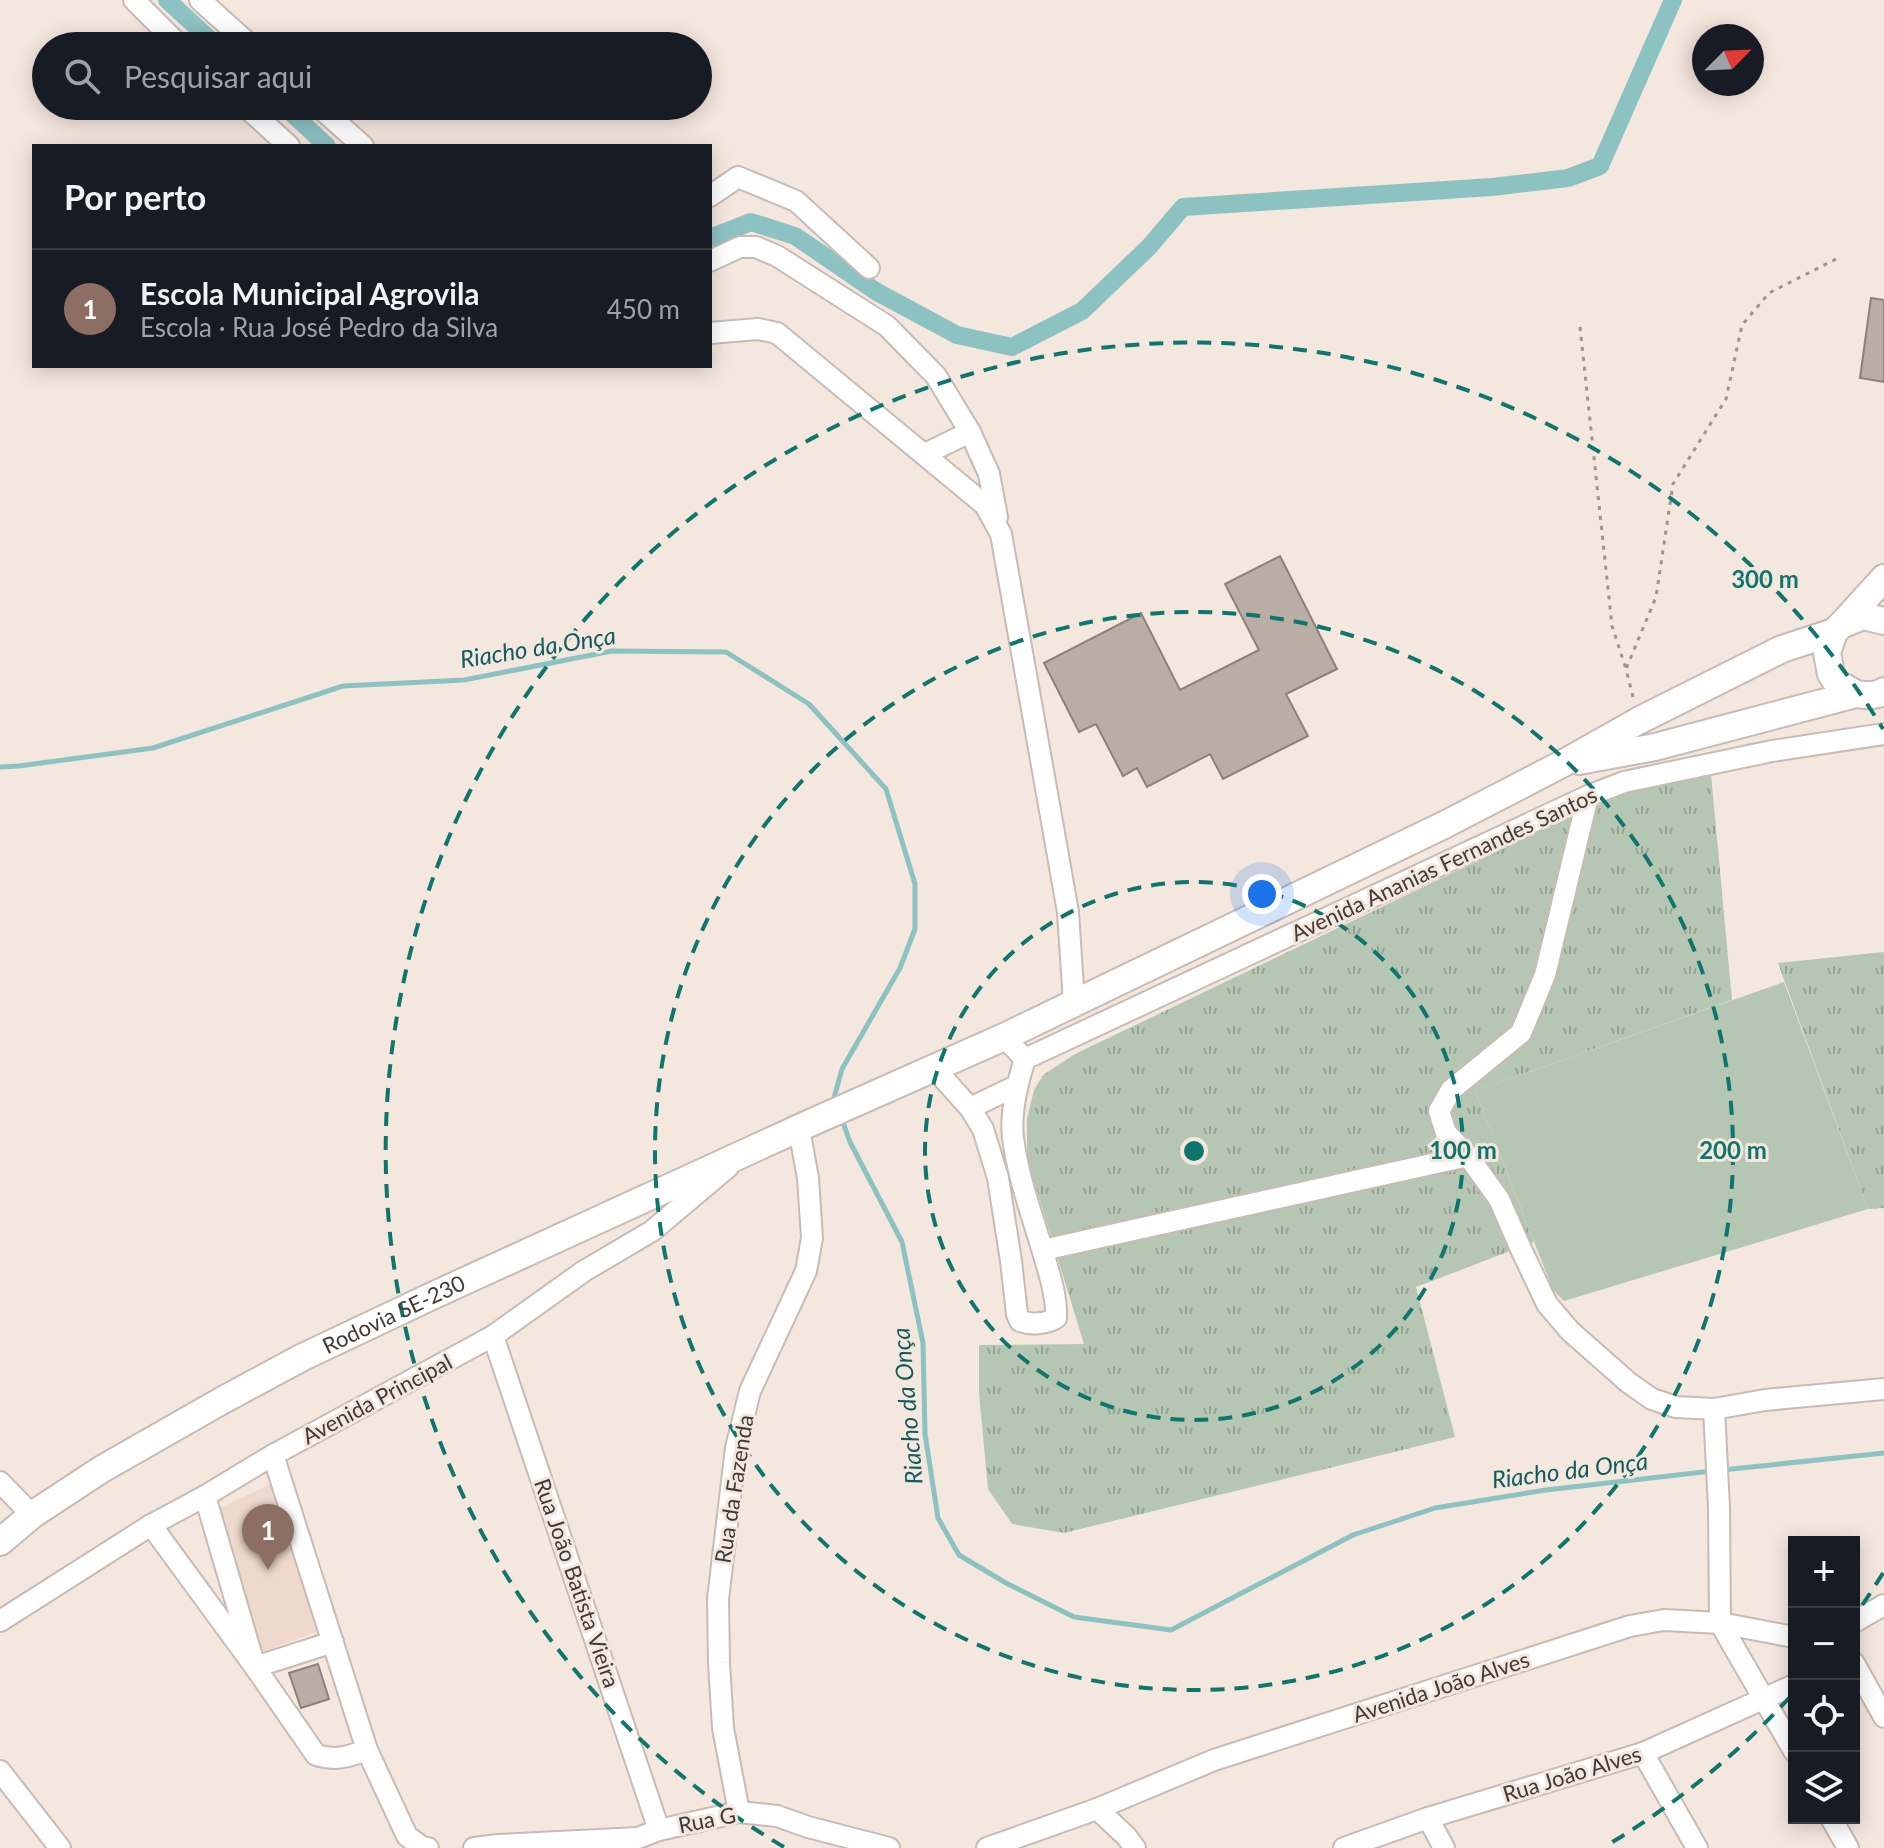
<!DOCTYPE html>
<html lang="pt">
<meta charset="utf-8">
<style>
body{margin:0;font-family:Lato,sans-serif;background:#20242c;color:#f1f3f6}
.controls{position:absolute;right:24px;bottom:24px;display:grid;overflow:hidden;border-radius:0px;box-shadow:0 4px 20px #0003}
.controls button{width:72px;height:72px;display:grid;place-items:center;padding:0;border:0;border-bottom:2px solid #363941;background:#171b24;color:#f1f3f6;font:40px sans-serif}
.compass{position:absolute;left:1692px;top:24px;width:72px;height:72px;border-radius:50%;background:#171b24;box-shadow:0 4px 20px #0003;rotate:66deg}
.you{position:absolute;left:1262px;top:894px;width:28px;height:28px;margin:-20px;border:6px solid #fff;border-radius:50%;background:#1a73e8;box-shadow:0 0 0 12px #1a73e833}
.badge{display:grid;place-items:center;width:52px;height:52px;border-radius:50%;background:#9c7723;color:#fff;font-size:26px;font-weight:700}
.pin{position:absolute;translate:-50% -66px;filter:drop-shadow(0 2px 4px #0008)}
.pin::after{content:'';position:absolute;top:42px;width:28px;height:24px;background:inherit;clip-path:polygon(0 0,100% 0,50% 100%)}
.list{margin:0;padding:0;list-style:none}
h2{display:flex;justify-content:space-between;align-items:center;height:104px;margin:0;padding:0 32px;font-size:34px}
h2 small{font-size:26px;font-weight:400;color:#9ea1a6}
.list li{display:grid;grid-template-columns:52px 1fr auto;gap:24px;align-items:center;box-sizing:border-box;height:120px;padding:0 32px;border-top:2px solid #363941}
.list b{display:block;font-size:30px;white-space:nowrap}
.list p{margin:0;font-size:26px;white-space:nowrap;color:#9ea1a6}
.list em{font-size:26px;font-style:normal;color:#9ea1a6}
.icon{flex:none;width:44px;height:44px;fill:none;stroke:currentColor;stroke-width:2;stroke-linecap:round;stroke-linejoin:round}
.map{position:relative;flex:none;width:1884px;height:1848px;overflow:hidden}
.search{position:absolute;background:#171b24;box-shadow:0 4px 20px #0003;left:32px;top:32px;width:680px;height:88px;display:flex;align-items:center;gap:20px;box-sizing:border-box;padding:0 28px;border-radius:44px;color:#9ea1a6;font-size:30px}
.panel{position:absolute;background:#171b24;box-shadow:0 4px 20px #0003;left:32px;top:144px;width:680px;height:224px;border-radius:0px}
.map>svg:first-child{display:block}
</style>
<div class="map">
<svg width="1884" height="1848" viewBox="0 0 1884 1848">
<defs>
<pattern id="grass-tufts" width="24" height="20" patternUnits="userSpaceOnUse" patternTransform="scale(2)"><rect width="24" height="20" fill="#b5c7b2"/><path d="M3 7l-1-3M5 7V3M7 7l1-3M15 17l-1-3M17 17v-4M19 17l1-3" fill="none" stroke="#95a392"/></pattern>
</defs>
<rect width="100%" height="100%" fill="#f4e7de"/>
<!-- built -->
<path fill="#eed9cc" d="M270,1484L319,1631L262,1652L218,1509Z"/>
<!-- grass -->
<g fill="url(#grass-tufts)">
<path d="M1711,774L1732,1000L1475,1091L1534,1242L1416,1287L1455,1437L1064,1533L1012,1524L988,1489L979,1393V1345L1084,1344L1027,1158V1119L1034,1090L1043,1075L1075,1054L1569,817L1630,792Z"/>
<path d="M1884,952V1208L1868,1209L1778,963Z"/>
</g>
<!-- garden -->
<path fill="#b5c7b2" d="M1784,982L1868,1209L1564,1301L1553,1290L1475,1091Z"/>
<g fill="none" stroke-linecap="round" stroke-linejoin="round">
<!-- stream -->
<g stroke="#8dc2c3" stroke-width="5">
<path d="M0,767L19,766L153,748L343,686L464,680L612,651L726,652L809,704L886,789L915,884V929L900,968L842,1069L834,1098L836,1103"/>
<path d="M841,1117L850,1142L902,1242L923,1343L925,1434L938,1518L959,1555L1006,1583L1074,1617L1171,1630L1353,1535L1435,1508L1546,1490L1712,1471"/>
<path d="M1722,1470L1884,1453"/>
</g>
<!-- canal -->
<g stroke="#8dc2c3" stroke-width="18">
<path d="M167,0L217,46"/>
<path d="M284,106L327,146"/>
<path d="M710,238L751,222L795,236L877,292L957,335L1012,347L1082,311L1149,247L1183,207L1492,187L1568,178L1600,166L1673,0"/>
</g>
</g>
<!-- building -->
<g fill="#baada4" stroke="#8d8179" stroke-width="2">
<path d="M1871,298L1884,300V382L1860,378Z"/>
<path d="M1280,556L1337,669L1286,694L1308,736L1223,779L1210,754L1147,787L1137,768L1123,776L1096,724L1079,732L1044,663L1141,613L1180,690L1259,650L1225,584Z"/>
<path d="M318,1664L329,1699L301,1708L289,1673Z"/>
</g>
<g fill="none" stroke-linecap="round" stroke-linejoin="round">
<defs>
<g id="minor">
<path d="M134,0L180,46"/>
<path d="M200,0L251,46"/>
<path d="M245,106L289,146"/>
<path d="M318,106L363,146"/>
<path d="M710,196L738,177L796,201L869,268"/>
<path d="M710,261L740,247H756L777,256L887,326L936,376L970,432L989,474L997,517"/>
<path d="M710,333L758,329L777,333L985,505L1001,534L1068,912L1074,1003"/>
<path d="M925,454L970,432"/>
<path d="M1588,796L1545,975L1521,1033L1451,1090L1439,1111L1446,1133L1468,1156L1499,1199L1520,1247L1547,1304L1570,1331L1629,1383L1652,1399L1676,1407L1714,1409L1765,1400L1884,1389"/>
<path d="M1025,1059L1588,796L1624,782L1772,751L1884,734"/>
<path d="M934,1068L970,1108L983,1129L998,1178L1011,1261L1017,1314L1020,1321C1031,1325 1046,1324 1056,1318C1057,1296 1049,1273 1043,1252C1032,1215 1018,1177 1013,1138C1010,1112 1017,1084 1025,1059L1004,1037"/>
<path d="M970,1108L1016,1086"/>
<path d="M1043,1250L1468,1156"/>
<path d="M493,1336L659,1830"/>
<path d="M1714,1409L1719,1508L1720,1623L1794,1751"/>
<path d="M273,1455L367,1750L407,1836L422,1847L428,1848"/>
<path d="M0,1482L32,1515"/>
<path d="M205,1496L255,1667L333,1642"/>
<path d="M151,1525L255,1667L316,1755C336,1761 347,1757 367,1750"/>
<path d="M0,1621L151,1525L205,1496L273,1455L493,1336L584,1271L652,1231L728,1167"/>
<path d="M1854,1622L1884,1605"/>
<path d="M1854,1663L1884,1717"/>
<path d="M1643,1753L1697,1848"/>
<path d="M0,1771L60,1848"/>
<path d="M1097,1809L1214,1760L1630,1626L1664,1620L1720,1623L1794,1637"/>
<path d="M739,1812L723,1728L719,1663L718,1599L736,1448L750,1391L806,1271L812,1238L808,1178L799,1129"/>
<path d="M1428,1818L1444,1848"/>
<path d="M1831,1818L1848,1848"/>
<path d="M474,1848L498,1845L638,1838L659,1830L739,1812L777,1816L808,1827L889,1848"/>
<path d="M987,1848L1097,1809L1126,1836L1135,1848"/>
<path d="M1344,1848L1428,1818L1643,1753L1794,1685"/>
</g>
<g id="major">
<path d="M1844,622L1884,578"/>
<path d="M1856,694L1837,683L1831,674L1827,653L1834,632L1841,625L1863,616L1884,621"/>
<path d="M1579,761L1655,747L1856,694C1865,695 1876,697 1884,691"/>
<path id="s1" d="M0,1542L32,1515L102,1469L223,1400L303,1357L432,1296L808,1124L1004,1037L1444,825L1560,765L1640,720L1782,649L1834,632"/>
</g>
</defs>
<!-- minor casing -->
<use href="#minor" stroke="#c8bbb3" stroke-width="24"/>
<!-- major casing -->
<use href="#major" stroke="#c8bbb3" stroke-width="30"/>
<!-- path -->
<g stroke="#9d948e" stroke-width="3" stroke-dasharray="4 6" stroke-linecap="butt">
<path d="M1580,327L1612,626L1626,669"/>
<path d="M1633,697L1626,669L1656,597L1673,484L1726,399L1742,325L1769,293L1840,257"/>
</g>
<!-- minor -->
<use href="#minor" stroke="#fff" stroke-width="20"/>
<!-- major -->
<use href="#major" stroke="#fff" stroke-width="26"/>
</g>
<!-- distance rings -->
<g fill="none" stroke="#0f766e" stroke-width="4" stroke-dasharray="14 10">
<circle cx="1194" cy="1151" r="269"/>
<circle cx="1194" cy="1151" r="539"/>
<path d="M1883 1573A808 808 0 0 1 1856 1614M1790 1697A808 808 0 0 1 1604 1847M784 1847A808 808 0 1 1 1883 729"/>
</g>
<g text-anchor="middle" stroke-width="6" stroke-linejoin="round" paint-order="stroke">
<!-- street labels -->
<g font-size="22" fill="#403b38" stroke="#f4e7de">
<text transform="translate(1444 864) rotate(-25)" y="8">Avenida Ananias Fernandes Santos</text>
<text dy="8" stroke="none"><textPath href="#s1" startOffset="456">Rodovia SE-230</textPath></text>
<text transform="translate(377 1399) rotate(-28)" y="8">Avenida Principal</text>
<text transform="translate(734 1489) rotate(-81)" y="8">Rua da Fazenda</text>
<text transform="translate(577 1583) rotate(71)" y="8">Rua João Batista Vieira</text>
<text transform="translate(1441 1687) rotate(-18)" y="8">Avenida João Alves</text>
<text transform="translate(1572 1774) rotate(-17)" y="8">Rua João Alves</text>
<text transform="translate(707 1820) rotate(-11)" y="8">Rua G</text>
</g>
<!-- water labels -->
<g font-size="24" font-style="italic" fill="#115c5e" stroke="#f4e7de">
<text transform="translate(538 648) rotate(-9)" y="8">Riacho da Onça</text>
<text transform="translate(908 1406) rotate(-95)" y="8">Riacho da Onça</text>
<text transform="translate(1570 1471) rotate(-7)" y="8">Riacho da Onça</text>
</g>
</g>
<circle cx="1194" cy="1151" r="12" fill="#0f766e" stroke="#f4e7de" stroke-width="4"/>
<g font-size="24" text-anchor="middle" font-weight="bold" fill="#0f766e" stroke="#f4e7de" stroke-width="6" stroke-linejoin="round" paint-order="stroke">
<text x="1765" y="588">300 m</text>
<text x="1463" y="1159">100 m</text>
<text x="1733" y="1159">200 m</text>
</g>
</svg>
<div class="controls">
<button>+</button>
<button>−</button>
<button><svg class="icon" aria-label="locate" viewBox="0 0 24 24"><circle cx="12" cy="12" r="6"/><path d="M12 2v4M12 18v4M2 12h4M18 12h4"/></svg></button>
<button><svg class="icon" aria-label="layers" viewBox="0 0 24 24"><path d="M12 4l9 5-9 5-9-5zM3 14l9 5 9-5"/></svg></button>
</div>
<svg class="compass" viewBox="-18 -18 36 36"><path d="M0-13l5 13h-10z" fill="#e53935"/><path d="M0 13l5-13h-10z" fill="#9ea1a6"/></svg>
<div class="you"></div>
<div class="pin badge" style="left:268px;top:1570px;background:#8d6e63">1</div>
<div class="search"><svg class="icon" aria-label="search" viewBox="0 0 24 24"><circle cx="10" cy="10" r="6"/><path d="M15 15l6 6"/></svg>Pesquisar aqui</div>
<section class="panel">
<h2>Por perto<small></small></h2>
<ul class="list">
<li><span class="badge" style="background:#8d6e63">1</span><div><b>Escola Municipal Agrovila</b><p>Escola · Rua José Pedro da Silva</p></div><em>450 m</em></li>
</ul>
</section>
</div>
